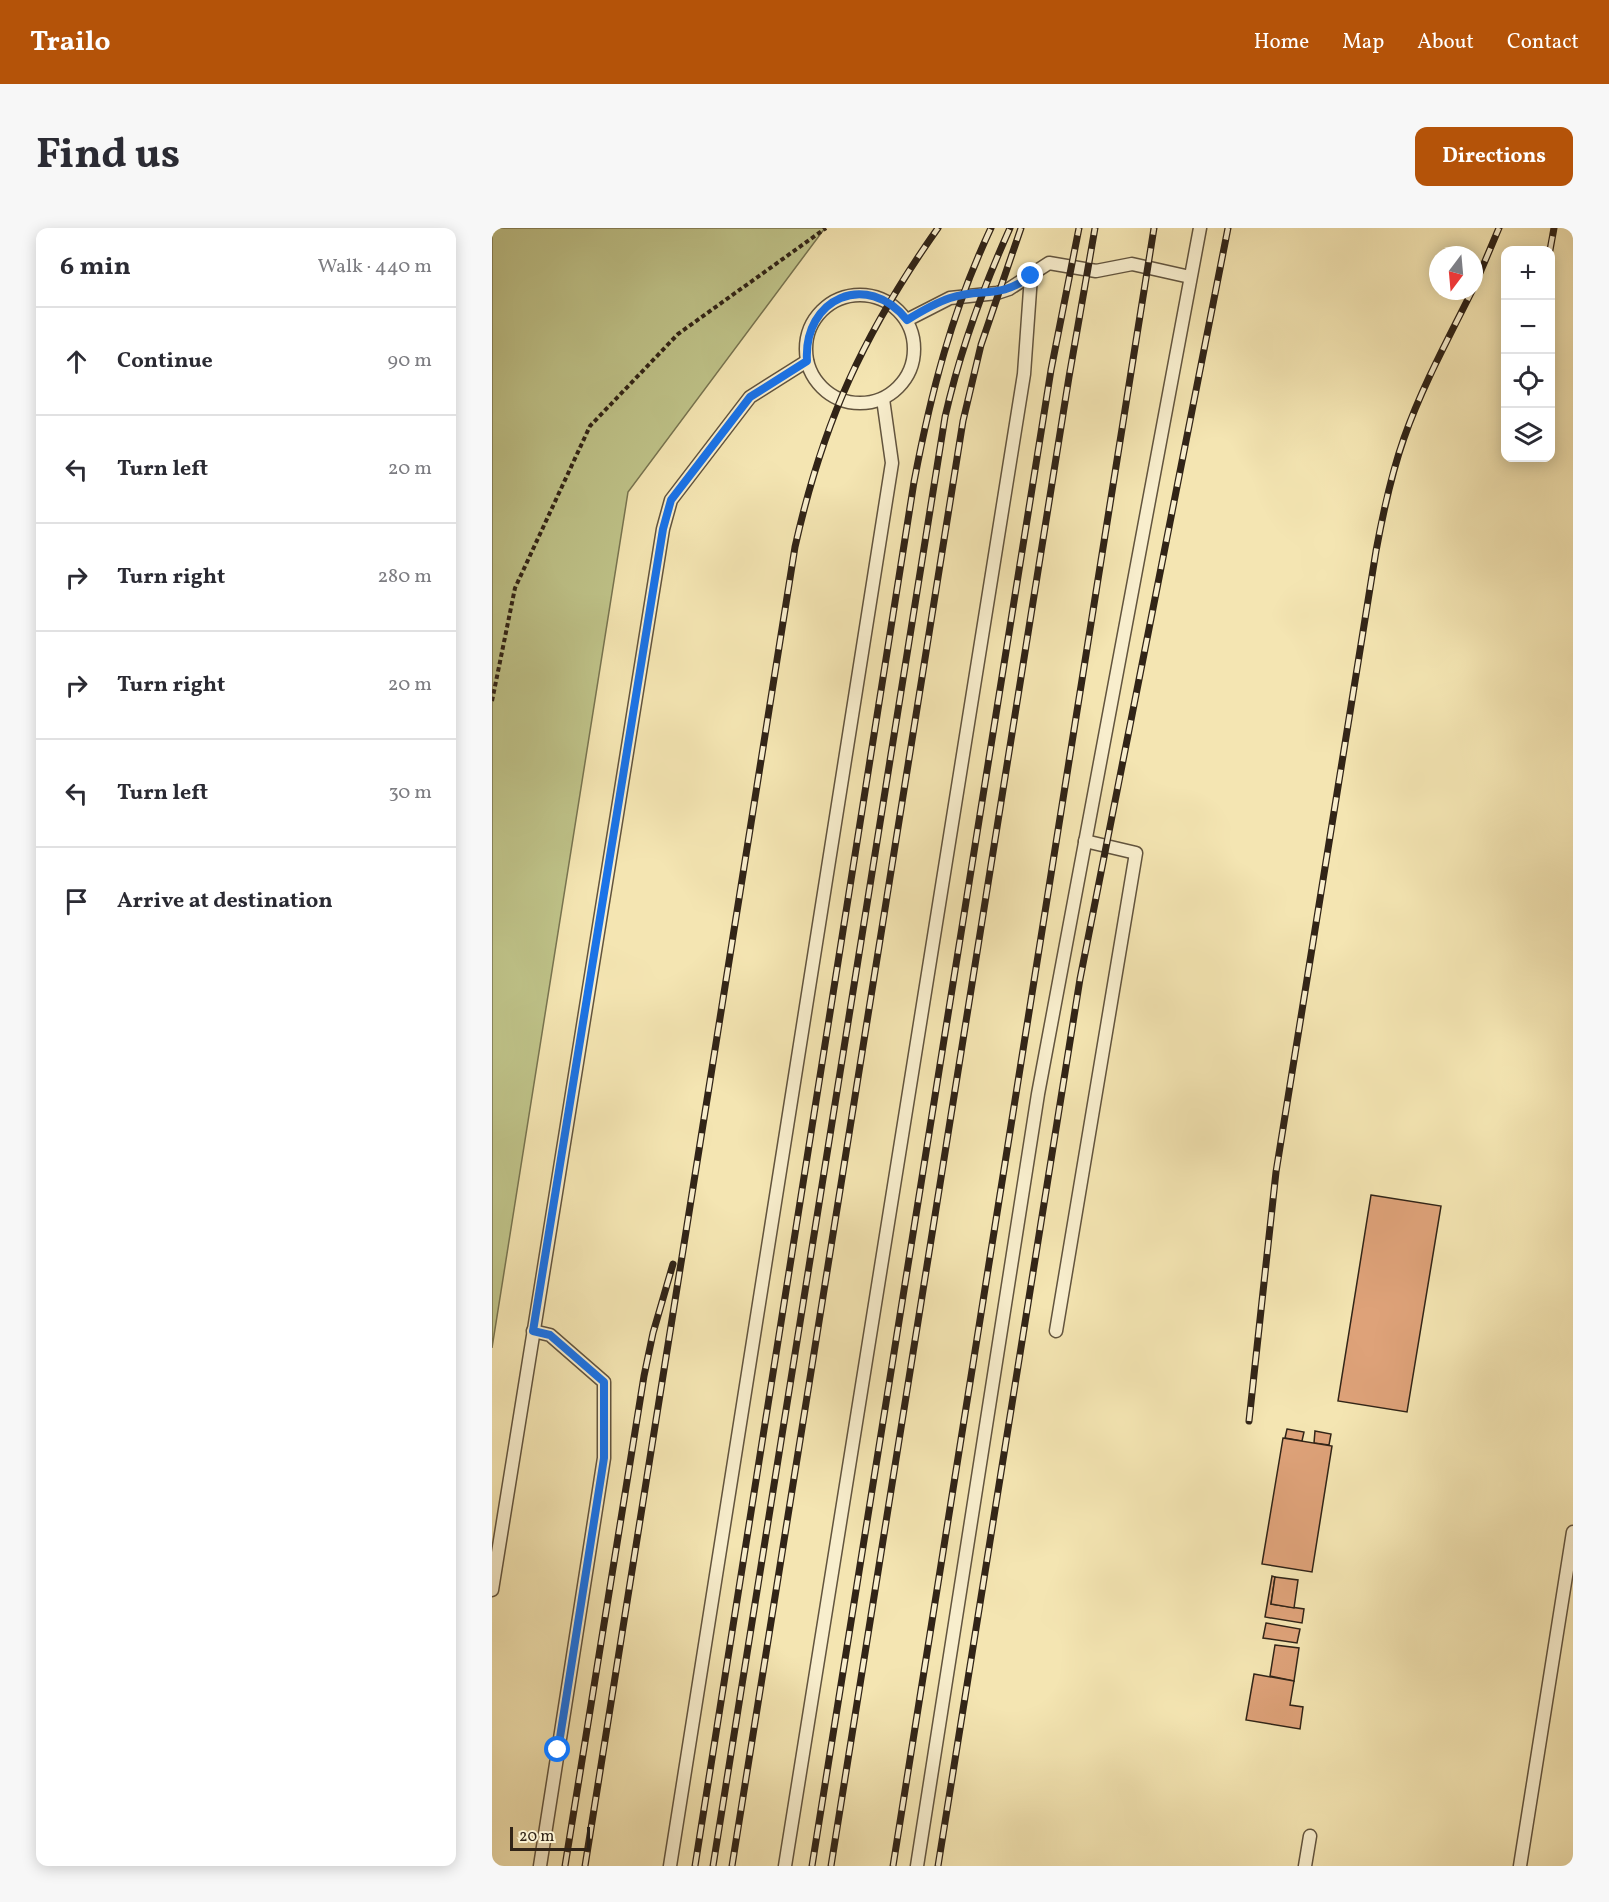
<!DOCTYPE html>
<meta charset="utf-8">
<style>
body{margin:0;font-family:Vollkorn,serif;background:#f7f7f7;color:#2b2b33}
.controls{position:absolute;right:18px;top:18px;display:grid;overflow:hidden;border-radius:12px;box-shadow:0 3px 15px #0003}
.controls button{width:54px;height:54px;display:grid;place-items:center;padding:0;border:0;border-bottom:2px solid #e1e1e2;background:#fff;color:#2b2b33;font:30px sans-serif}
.compass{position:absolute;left:937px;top:18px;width:54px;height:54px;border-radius:50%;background:#fff;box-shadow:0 3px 15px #0003;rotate:196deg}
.scale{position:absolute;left:18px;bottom:15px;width:80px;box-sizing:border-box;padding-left:6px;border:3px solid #312417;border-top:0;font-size:16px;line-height:21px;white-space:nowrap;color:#312417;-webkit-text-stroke:4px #f8eecd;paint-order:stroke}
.stop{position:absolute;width:18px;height:18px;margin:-14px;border:4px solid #1a73e8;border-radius:50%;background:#fff}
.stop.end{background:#1a73e8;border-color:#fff;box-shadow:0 2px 6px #0008}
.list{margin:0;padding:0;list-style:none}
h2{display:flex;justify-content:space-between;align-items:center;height:78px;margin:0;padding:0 24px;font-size:26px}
h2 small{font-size:20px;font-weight:400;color:#7c7c81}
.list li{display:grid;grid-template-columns:39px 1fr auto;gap:18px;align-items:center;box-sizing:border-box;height:108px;padding:0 24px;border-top:2px solid #e1e1e2}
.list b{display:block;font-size:22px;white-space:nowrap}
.list em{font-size:20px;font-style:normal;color:#7c7c81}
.icon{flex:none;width:33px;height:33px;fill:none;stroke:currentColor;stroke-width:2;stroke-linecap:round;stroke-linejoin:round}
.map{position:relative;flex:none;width:1081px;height:1638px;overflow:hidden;border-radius:12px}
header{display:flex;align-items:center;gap:36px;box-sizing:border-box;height:84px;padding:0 30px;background:#b45309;color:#fff}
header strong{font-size:28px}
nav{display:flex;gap:33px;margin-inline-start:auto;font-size:21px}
.intro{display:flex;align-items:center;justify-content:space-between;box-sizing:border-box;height:144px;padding:0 36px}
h1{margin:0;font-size:42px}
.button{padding:15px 27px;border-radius:12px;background:#b45309;color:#fff;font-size:21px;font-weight:700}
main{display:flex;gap:36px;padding:0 36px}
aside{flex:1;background:#fff;border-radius:12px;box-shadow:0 3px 15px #0003}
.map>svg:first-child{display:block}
</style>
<header>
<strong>Trailo</strong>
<nav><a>Home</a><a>Map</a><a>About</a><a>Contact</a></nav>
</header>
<div class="intro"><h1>Find us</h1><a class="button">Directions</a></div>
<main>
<aside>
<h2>6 min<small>Walk · 440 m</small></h2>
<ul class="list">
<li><svg class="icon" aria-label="ahead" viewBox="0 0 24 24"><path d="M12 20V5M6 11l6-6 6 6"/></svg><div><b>Continue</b></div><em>90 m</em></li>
<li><svg class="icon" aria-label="left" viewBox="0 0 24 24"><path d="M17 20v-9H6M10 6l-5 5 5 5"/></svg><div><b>Turn left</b></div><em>20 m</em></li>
<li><svg class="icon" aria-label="right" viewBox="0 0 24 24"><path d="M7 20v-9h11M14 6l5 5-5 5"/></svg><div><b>Turn right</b></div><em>280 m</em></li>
<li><svg class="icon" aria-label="right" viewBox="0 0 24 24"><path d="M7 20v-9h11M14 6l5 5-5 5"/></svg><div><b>Turn right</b></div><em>20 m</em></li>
<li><svg class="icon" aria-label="left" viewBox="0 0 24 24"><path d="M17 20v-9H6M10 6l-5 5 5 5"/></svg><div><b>Turn left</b></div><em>30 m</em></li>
<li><svg class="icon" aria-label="arrive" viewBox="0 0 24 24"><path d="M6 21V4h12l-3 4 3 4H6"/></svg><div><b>Arrive at destination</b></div></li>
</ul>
</aside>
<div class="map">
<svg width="1081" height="1638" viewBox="0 0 1081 1638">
<rect width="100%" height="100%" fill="#f4e5b2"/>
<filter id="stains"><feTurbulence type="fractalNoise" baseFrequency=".00333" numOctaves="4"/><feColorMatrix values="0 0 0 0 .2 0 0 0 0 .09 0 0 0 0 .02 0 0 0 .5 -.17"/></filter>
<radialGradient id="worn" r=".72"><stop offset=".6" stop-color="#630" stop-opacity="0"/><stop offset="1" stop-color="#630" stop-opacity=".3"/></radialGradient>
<!-- green -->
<path fill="#bfc389" stroke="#787450" stroke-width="1.5" d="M0,0H333L136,264L0,1120Z"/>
<!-- building -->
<g fill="#dea279" stroke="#312417" stroke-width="1.5">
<path d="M879,967L949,978L915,1184L846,1173Z"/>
<path d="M795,1201L812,1204L810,1213L793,1210Z"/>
<path d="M823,1203L839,1206L837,1217L822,1215Z"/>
<path d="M791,1210L840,1218L820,1344L770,1336Z"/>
<path d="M780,1348L783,1349L779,1376L812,1381L810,1395L773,1389Z"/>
<path d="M783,1349L806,1352L802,1380L779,1376Z"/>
<path d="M774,1395L808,1401L805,1415L771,1410Z"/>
<path d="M783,1417L807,1420L802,1453L778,1448Z"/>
<path d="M762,1446L802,1453L798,1477L811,1479L808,1501L754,1492Z"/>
</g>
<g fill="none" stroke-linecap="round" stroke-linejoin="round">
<defs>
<g id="lane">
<circle cx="368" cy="121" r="54"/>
<path d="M415,92L458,70L505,65L517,61L557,35L604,43L640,36L698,49"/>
<path d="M41,1103L58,1107L112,1154V1230L48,1638"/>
<path d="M564,1103L644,625L593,613"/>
<path d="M0,1362L171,301L179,272L258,169L315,133"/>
<path d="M178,1638L400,235L391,171"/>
<path d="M293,1638L532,146L539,48"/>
<path d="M425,1638L546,866L708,0"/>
<path d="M813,1638L818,1608"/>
<path d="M1028,1638L1081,1304"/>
</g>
</defs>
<!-- lane casing -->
<use href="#lane" stroke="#62543e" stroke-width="15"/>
<!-- path -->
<path stroke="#312417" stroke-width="4" stroke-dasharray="4.5 3" stroke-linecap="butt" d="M0,473L23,360L98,198L186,106L334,0"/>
<!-- lane -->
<use href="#lane" stroke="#f8eecd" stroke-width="12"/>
<defs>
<g id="rail">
<path d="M1058,22L1062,0"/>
<path d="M982,59L1007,0"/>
<path d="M757,1193L784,944L884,323C891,285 899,247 912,210C930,159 956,111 980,63"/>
<path d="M73,1638L152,1148L161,1105L181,1036"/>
<path d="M93,1638L303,319C331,193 372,105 446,0"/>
<path d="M203,1638L422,254C439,164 460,83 499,0"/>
<path d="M221,1638L453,189C468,123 490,62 518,0"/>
<path d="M240,1638L471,193L489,117L529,0"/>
<path d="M320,1638L559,142L587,0"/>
<path d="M339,1638L577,149L603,0"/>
<path d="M401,1638L662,0"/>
<path d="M446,1638L588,751L736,0"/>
</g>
</defs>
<!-- rail casing -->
<use href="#rail" stroke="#312417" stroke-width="7"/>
<!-- rail -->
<use href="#rail" stroke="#f8eecd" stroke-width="4.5" stroke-dasharray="14" stroke-linecap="butt"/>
</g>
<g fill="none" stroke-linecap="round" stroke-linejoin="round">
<!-- route -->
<path stroke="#1a73e8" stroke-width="8" d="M66,1522L112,1230V1154L58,1107L41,1103L171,301L179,272L258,169L315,133C311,70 375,42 415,92C428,84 443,75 458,70C491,59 506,72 539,48"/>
</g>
<rect width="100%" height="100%" filter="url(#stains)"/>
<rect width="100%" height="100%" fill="url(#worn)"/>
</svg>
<div class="controls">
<button>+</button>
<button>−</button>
<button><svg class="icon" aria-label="locate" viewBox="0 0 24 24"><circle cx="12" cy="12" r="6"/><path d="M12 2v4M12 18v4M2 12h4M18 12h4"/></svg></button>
<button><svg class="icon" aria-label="layers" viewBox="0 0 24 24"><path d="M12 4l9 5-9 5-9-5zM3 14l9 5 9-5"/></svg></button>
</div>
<svg class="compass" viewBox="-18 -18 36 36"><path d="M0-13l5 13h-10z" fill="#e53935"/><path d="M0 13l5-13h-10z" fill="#7c7c81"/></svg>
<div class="scale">20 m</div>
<div class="stop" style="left:66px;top:1522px"></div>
<div class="stop end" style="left:539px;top:48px"></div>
</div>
</main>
